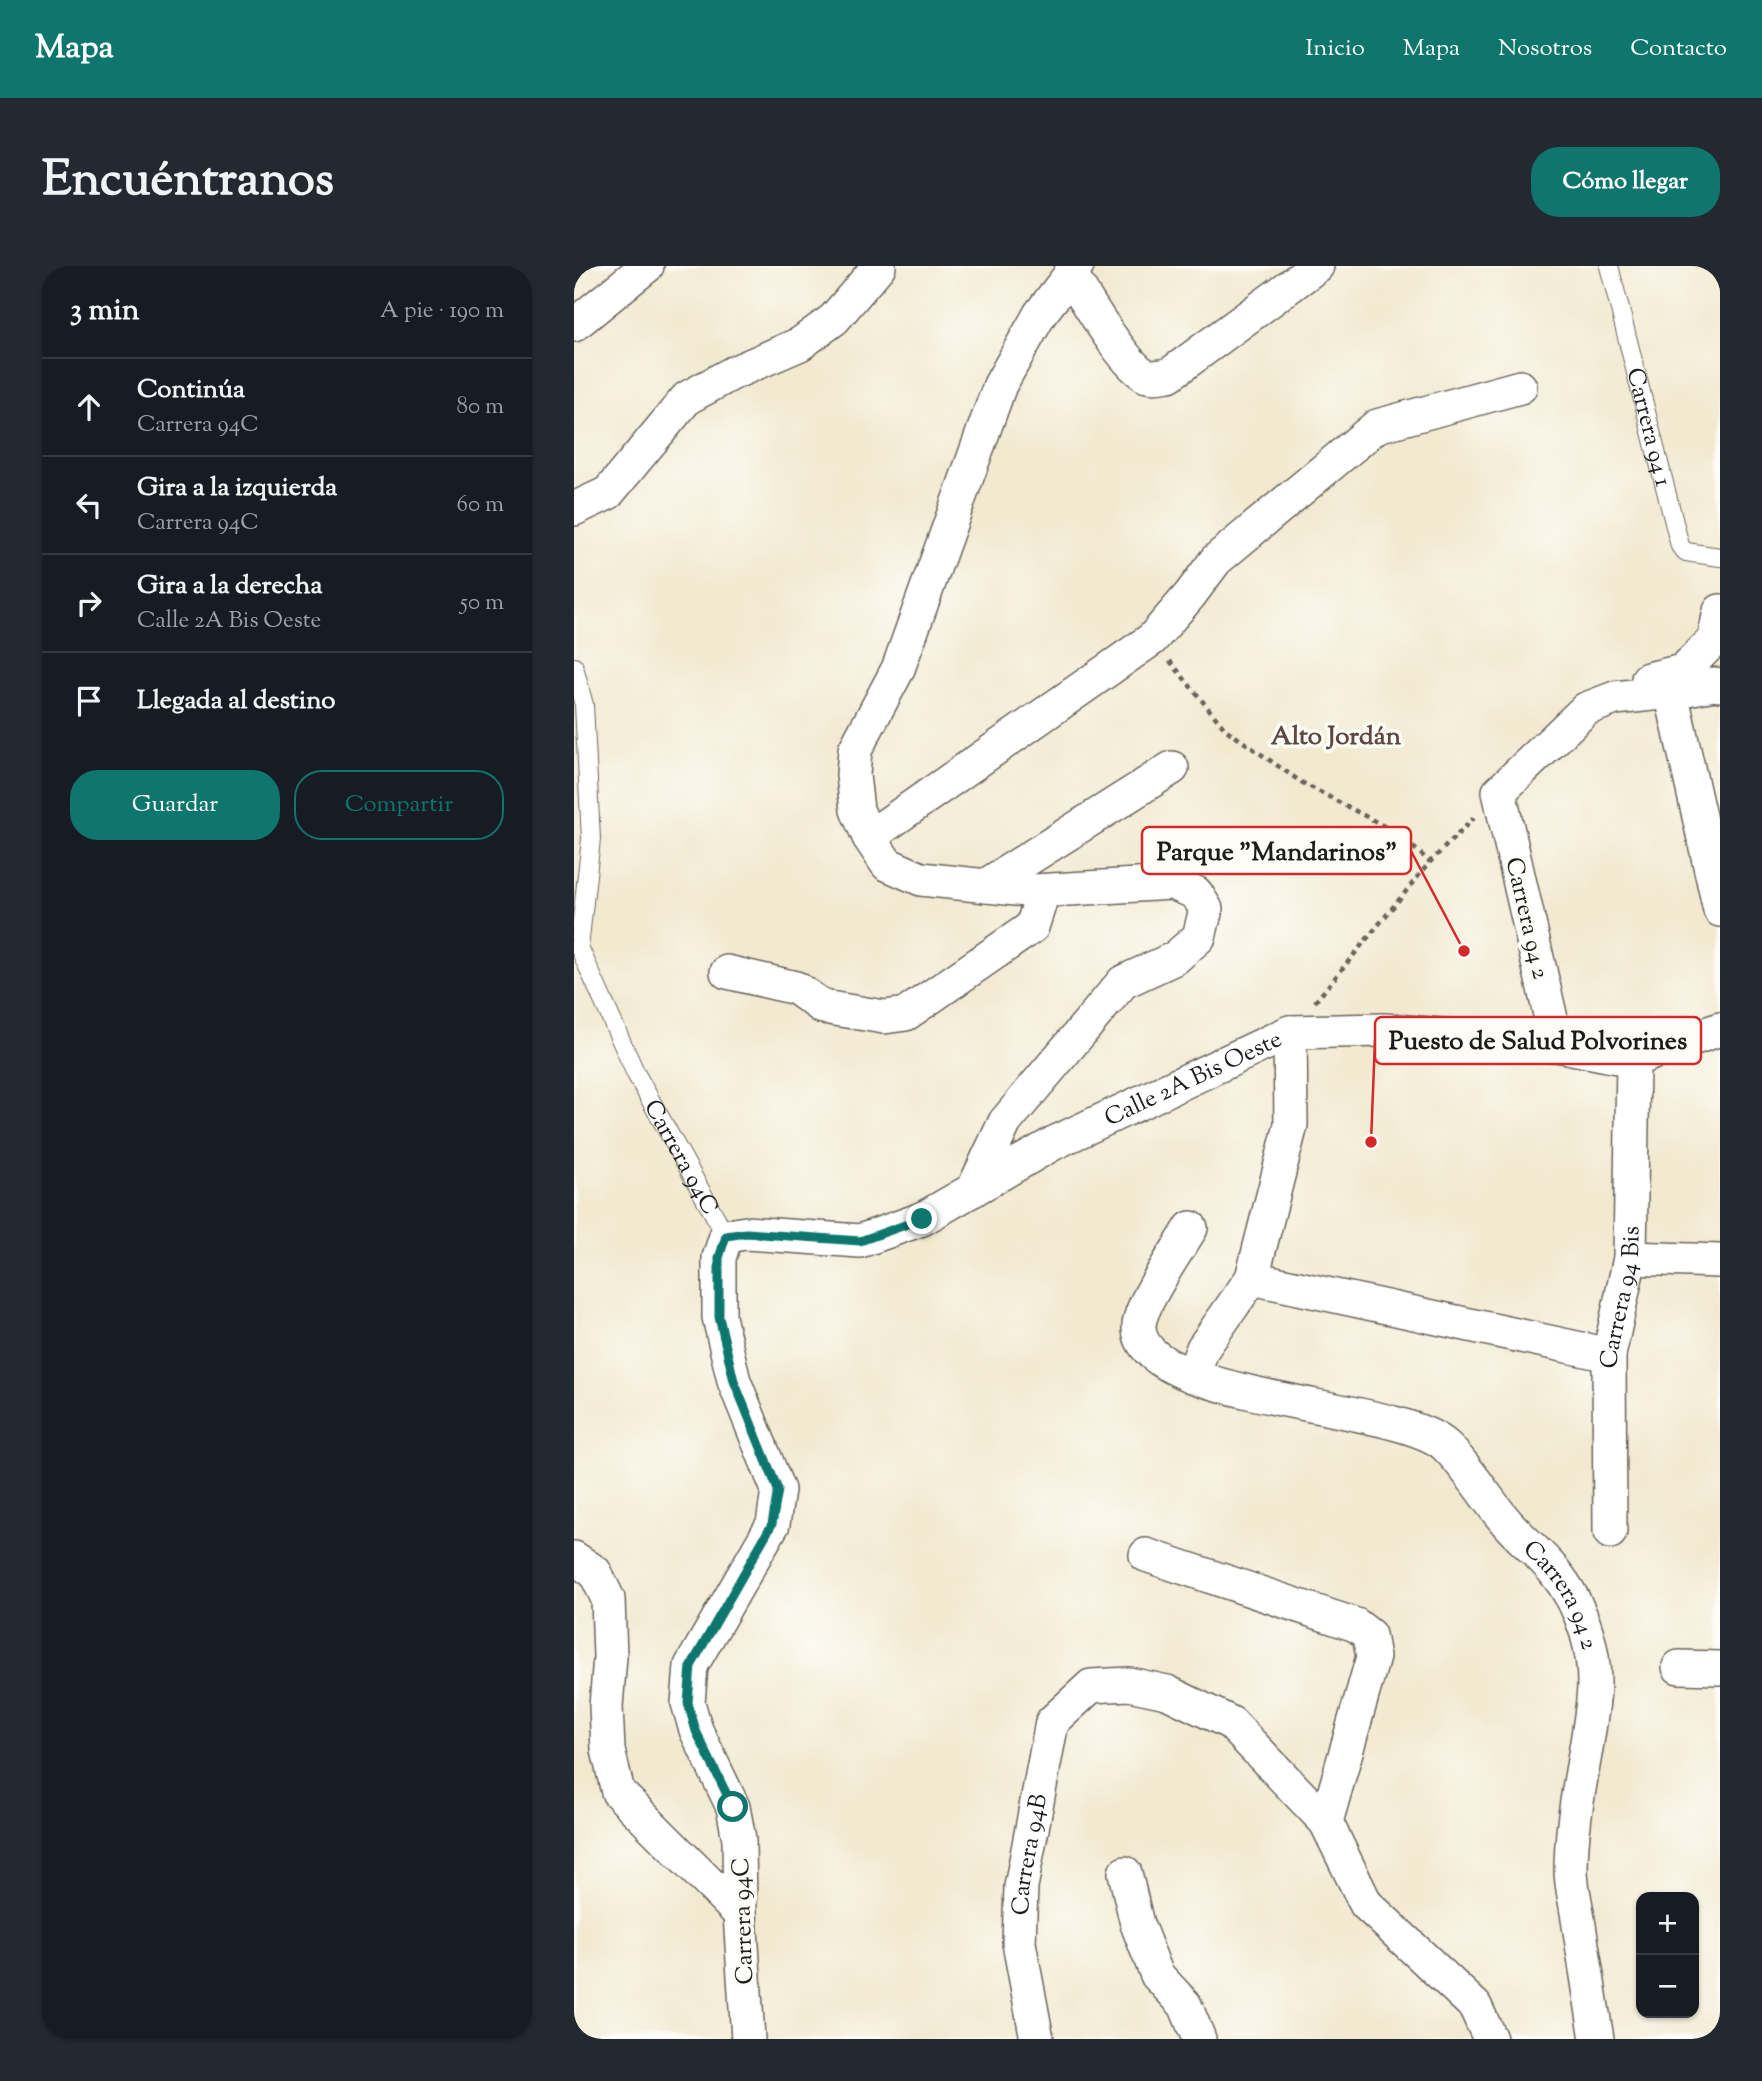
<!DOCTYPE html>
<html lang="es">
<meta charset="utf-8">
<style>
body{margin:0;font-family:"Sorts Mill Goudy",serif;background:#242831;color:#f1f3f6}
.controls{position:absolute;right:21px;bottom:21px;display:grid;overflow:hidden;border-radius:14px;box-shadow:0 2px 5px #0004}
.controls button{width:63px;height:63px;display:grid;place-items:center;padding:0;border:0;border-bottom:2px solid #363941;background:#171b24;color:#f1f3f6;font:35px sans-serif}
.stop{position:absolute;width:21px;height:21px;margin:-16px;border:5px solid #0f766e;border-radius:50%;background:#fff}
.stop.end{background:#0f766e;border-color:#fff;box-shadow:0 2px 7px #0008}
.list{margin:0;padding:0;list-style:none}
h2{display:flex;justify-content:space-between;align-items:center;height:91px;margin:0;padding:0 28px;font-size:30px}
h2 small{font-size:23px;font-weight:400;color:#9ea1a6}
.list li{display:grid;grid-template-columns:46px 1fr auto;gap:21px;align-items:center;box-sizing:border-box;height:98px;padding:0 28px;border-top:2px solid #363941}
.list b{display:block;font-size:26px;white-space:nowrap}
.list p{margin:0;font-size:23px;white-space:nowrap;color:#9ea1a6}
.list em{font-size:23px;font-style:normal;color:#9ea1a6}
.actions{display:flex;gap:14px;padding:21px 28px}
.actions a{flex:1;padding:16px 0;border:2px solid #0f766e;border-radius:28px;text-align:center;font-size:24px;color:#0f766e}
.actions .main{background:#0f766e;color:#fff}
.icon{flex:none;width:38px;height:38px;fill:none;stroke:currentColor;stroke-width:2;stroke-linecap:round;stroke-linejoin:round}
.map{position:relative;flex:none;width:1146px;height:1773px;overflow:hidden;border-radius:28px}
header{display:flex;align-items:center;gap:42px;box-sizing:border-box;height:98px;padding:0 35px;background:#0f766e;color:#fff}
header strong{font-size:33px}
nav{display:flex;gap:38px;margin-inline-start:auto;font-size:24px}
.intro{display:flex;align-items:center;justify-content:space-between;box-sizing:border-box;height:168px;padding:0 42px}
h1{margin:0;font-size:49px}
.button{padding:18px 32px;border-radius:28px;background:#0f766e;color:#fff;font-size:24px;font-weight:700}
main{display:flex;gap:42px;padding:0 42px}
aside{flex:1;background:#171b24;border-radius:28px;box-shadow:0 2px 5px #0004}
.map>svg:first-child{display:block}
</style>
<header>
<strong>Mapa</strong>
<nav><a>Inicio</a><a>Mapa</a><a>Nosotros</a><a>Contacto</a></nav>
</header>
<div class="intro"><h1>Encuéntranos</h1><a class="button">Cómo llegar</a></div>
<main>
<aside>
<h2>3 min<small>A pie · 190 m</small></h2>
<ul class="list">
<li><svg class="icon" aria-label="ahead" viewBox="0 0 24 24"><path d="M12 20V5M6 11l6-6 6 6"/></svg><div><b>Continúa</b><p>Carrera 94C</p></div><em>80 m</em></li>
<li><svg class="icon" aria-label="left" viewBox="0 0 24 24"><path d="M17 20v-9H6M10 6l-5 5 5 5"/></svg><div><b>Gira a la izquierda</b><p>Carrera 94C</p></div><em>60 m</em></li>
<li><svg class="icon" aria-label="right" viewBox="0 0 24 24"><path d="M7 20v-9h11M14 6l5 5-5 5"/></svg><div><b>Gira a la derecha</b><p>Calle 2A Bis Oeste</p></div><em>50 m</em></li>
<li><svg class="icon" aria-label="arrive" viewBox="0 0 24 24"><path d="M6 21V4h12l-3 4 3 4H6"/></svg><div><b>Llegada al destino</b></div></li>
</ul>
<div class="actions"><a class="main">Guardar</a><a>Compartir</a></div>
</aside>
<div class="map">
<svg width="1146" height="1773" viewBox="0 0 1146 1773">
<rect width="100%" height="100%" fill="#fdfcf7"/>
<filter id="ink" filterUnits="userSpaceOnUse"><feTurbulence type="fractalNoise" baseFrequency=".0143" numOctaves="2"/><feDisplacementMap in="SourceGraphic" scale="14" xChannelSelector="R" yChannelSelector="G"/><feConvolveMatrix kernelMatrix="1 2 1 2 8 2 1 2 1" color-interpolation-filters="sRGB"/></filter>
<filter id="wash" filterUnits="userSpaceOnUse"><feTurbulence type="fractalNoise" baseFrequency=".00686" numOctaves="4" result="noise"/><feDisplacementMap in="SourceGraphic" scale="28" xChannelSelector="R" yChannelSelector="G"/><feGaussianBlur stdDeviation="1.57" result="paint"/><feColorMatrix in="noise" values="0 0 0 0 0 0 0 0 0 0 0 0 0 0 0 0 0 1.4 0 .05"/><feComposite in="paint" operator="in"/></filter>
<g filter="url(#wash)">
<rect width="100%" height="100%" fill="#f2e9d0"/>
</g>
<g filter="url(#ink)">
<g fill="none" stroke-linecap="round" stroke-linejoin="round">
<defs>
<g id="service">
<path id="s1" d="M1035,0L1106,280L1112,286L1146,291"/>
<path id="s2" d="M0,401L10,439L17,573L5,681L62,808L152,970"/>
</g>
<g id="minor">
<path d="M496,8C511,31 550,100 573,110C580,112 588,110 595,109L743,0"/>
<path d="M0,59L73,0"/>
<path d="M0,243L34,227L113,132L159,107L226,78L260,53L305,0"/>
<path d="M1074,413L1108,405L1122,392L1140,374L1146,345"/>
<path d="M1097,426L1146,644"/>
<path d="M295,571L578,373L616,329L642,294L803,160L946,121"/>
<path d="M411,620L598,502"/>
<path d="M153,706L222,722L249,741L310,751L332,748L458,661L465,639L460,625"/>
<path d="M983,779L925,526L1012,443L1041,432L1097,426L1140,418L1146,419"/>
<path d="M399,924L431,856L549,716L601,692L625,671L632,643L622,627L598,617L460,625L347,613L313,598L295,571L283,544L279,509L281,484L324,403L426,119L466,48L503,0"/>
<path id="s3" d="M617,962C604,984 567,1036 565,1059C561,1136 825,1135 872,1180C896,1204 912,1233 934,1258C948,1274 966,1288 980,1305C1009,1340 1024,1389 1019,1434C1013,1491 997,1546 997,1604C997,1620 1002,1637 1004,1653C1010,1693 1017,1733 1023,1773"/>
<path d="M1056,992L1146,995"/>
<path d="M678,1012L1035,1089"/>
<path d="M618,1110L629,1082L678,1012L717,859L716,766"/>
<path id="s4" d="M1036,1266L1035,1089L1056,992L1059,794"/>
<path d="M572,1289L782,1359L795,1369L799,1391L752,1556"/>
<path d="M0,1292L21,1306L34,1333L36,1391L32,1440L34,1484L44,1526L166,1648"/>
<path d="M1105,1401L1146,1402"/>
<path d="M551,1607L563,1658L583,1709L611,1739L625,1773"/>
<path id="s5" d="M174,1773L166,1648L165,1573L159,1541L122,1464L114,1437L117,1400L199,1258L204,1224L160,1115L145,1051V992L152,970L172,967L286,975L348,953L480,877L716,766L810,764L983,779L1059,794L1146,763"/>
<path id="s6" d="M463,1773L445,1677L447,1621L478,1456L517,1420L555,1418L593,1426L657,1457L752,1556L792,1638L901,1740L916,1773"/>
</g>
</defs>
<!-- service casing -->
<use href="#service" stroke="#67645b" stroke-width="20"/>
<!-- minor casing -->
<use href="#minor" stroke="#67645b" stroke-width="36"/>
<!-- path -->
<g stroke="#67645b" stroke-width="4.5" stroke-dasharray="5 5" stroke-linecap="butt">
<path d="M596,395L651,463L727,516L823,567L856,596"/>
<path d="M741,736L856,596L900,552"/>
</g>
<!-- service -->
<use href="#service" stroke="#fff" stroke-width="18"/>
<!-- minor -->
<use href="#minor" stroke="#fff" stroke-width="33"/>
</g>
</g>
<g fill="none" stroke-linecap="round" stroke-linejoin="round" filter="url(#ink)">
<!-- route -->
<path stroke="#0f766e" stroke-width="9" d="M159,1541L122,1465L114,1437L117,1400L198,1258L204,1224L160,1115L145,1051V992L152,970L172,967L286,975L348,953"/>
</g>
<g text-anchor="middle" stroke-width="7" stroke-linejoin="round" paint-order="stroke">
<!-- street labels -->
<g font-size="24" fill="#1c1c1c" stroke="#fdfcf7">
<text dy="8" stroke="none"><textPath href="#s1" startOffset="166">Carrera 94 1</textPath></text>
<text transform="translate(954 652) rotate(77)" y="8">Carrera 94 2</text>
<text dy="8" stroke="none"><textPath href="#s5" startOffset="1353">Calle 2A Bis Oeste</textPath></text>
<text dy="8" stroke="none"><textPath href="#s2" startOffset="516">Carrera 94C</textPath></text>
<text dy="8" stroke="none"><textPath href="#s4" startOffset="236">Carrera 94 Bis</textPath></text>
<text dy="8" stroke="none"><textPath href="#s3" startOffset="644">Carrera 94 2</textPath></text>
<text dy="8" stroke="none"><textPath href="#s6" startOffset="187">Carrera 94B</textPath></text>
<text transform="translate(168 1655) rotate(-92)" y="8">Carrera 94C</text>
</g>
<!-- neighbourhood labels -->
<g font-size="26" font-weight="bold" fill="#5e483f" stroke="#fdfcf7">
<text x="762" y="478">Alto Jordán</text>
</g>
</g>
<!-- callouts -->
<path fill="none" stroke="#d62828" stroke-width="2.5" d="M890 685L837 585M797 876L801 774"/>
<g fill="#d62828" stroke="#fdfcf7" stroke-width="2.5">
<circle cx="890" cy="685" r="7"/>
<circle cx="797" cy="876" r="7"/>
</g>
<g fill="#fdfcf7" stroke="#d62828" stroke-width="2.5">
<rect x="568" y="561" width="269" height="47" rx="7"/>
<rect x="801" y="751" width="326" height="47" rx="7"/>
</g>
<g font-size="26" text-anchor="middle" font-weight="bold" fill="#1c1c1c">
<text x="703" y="594">Parque "Mandarinos"</text>
<text x="964" y="783">Puesto de Salud Polvorines</text>
</g>
</svg>
<div class="controls">
<button>+</button>
<button>−</button>
</div>
<div class="stop" style="left:159px;top:1541px"></div>
<div class="stop end" style="left:348px;top:953px"></div>
</div>
</main>
